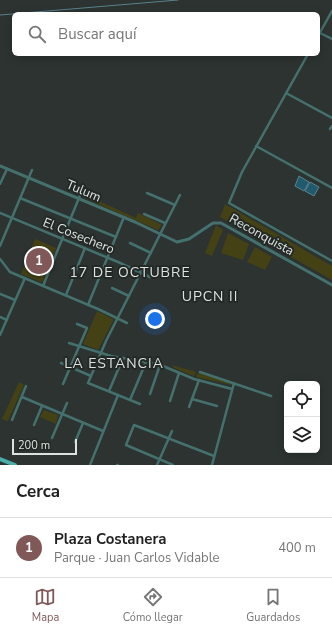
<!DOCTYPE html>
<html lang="es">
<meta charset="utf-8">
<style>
body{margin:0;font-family:"Nunito Sans",sans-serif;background:#f2f2f2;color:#222}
.controls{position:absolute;right:12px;bottom:12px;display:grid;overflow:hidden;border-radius:6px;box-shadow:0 2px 10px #0003}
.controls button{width:36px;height:36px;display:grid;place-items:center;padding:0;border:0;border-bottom:1px solid #e0e0e0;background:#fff;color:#222;font:20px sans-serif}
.scale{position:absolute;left:12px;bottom:10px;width:65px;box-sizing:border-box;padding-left:4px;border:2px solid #dee3e0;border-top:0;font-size:11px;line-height:14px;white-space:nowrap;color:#dee3e0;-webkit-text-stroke:3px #232926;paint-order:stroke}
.you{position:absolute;left:155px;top:319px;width:14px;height:14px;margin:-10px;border:3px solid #fff;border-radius:50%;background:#1a73e8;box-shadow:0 0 0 6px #1a73e833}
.badge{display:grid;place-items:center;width:26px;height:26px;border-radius:50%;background:#815858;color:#fff;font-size:13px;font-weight:700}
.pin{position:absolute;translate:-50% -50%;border:2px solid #fff;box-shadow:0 1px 4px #0006}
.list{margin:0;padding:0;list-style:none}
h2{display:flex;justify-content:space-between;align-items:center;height:52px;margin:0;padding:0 16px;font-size:17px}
h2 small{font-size:13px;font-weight:400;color:#767676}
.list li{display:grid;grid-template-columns:26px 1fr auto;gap:12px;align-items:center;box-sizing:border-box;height:60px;padding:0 16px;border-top:1px solid #e0e0e0}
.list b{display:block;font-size:15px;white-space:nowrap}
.list p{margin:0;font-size:13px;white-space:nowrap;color:#767676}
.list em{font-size:13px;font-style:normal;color:#767676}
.icon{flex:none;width:22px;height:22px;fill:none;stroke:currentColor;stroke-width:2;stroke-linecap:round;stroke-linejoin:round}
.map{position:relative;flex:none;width:332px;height:465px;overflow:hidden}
.search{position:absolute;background:#fff;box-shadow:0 2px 10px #0003;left:12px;right:12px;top:12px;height:44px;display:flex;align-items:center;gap:10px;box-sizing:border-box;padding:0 14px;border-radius:6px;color:#767676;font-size:15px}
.sheet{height:112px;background:#fff}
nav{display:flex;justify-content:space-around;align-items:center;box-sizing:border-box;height:56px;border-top:1px solid #e0e0e0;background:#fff;font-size:11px;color:#767676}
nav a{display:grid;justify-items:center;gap:2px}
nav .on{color:#815858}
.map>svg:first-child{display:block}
</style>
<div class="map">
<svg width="332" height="465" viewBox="0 0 332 465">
<rect width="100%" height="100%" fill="#2c3330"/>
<!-- green -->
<g fill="#444214">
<path d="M84,194L136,218L138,213L162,225L158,230L84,198Z"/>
<path d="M225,204L332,266V280L220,217Z"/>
<path d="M216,225L223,230L212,256L205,253Z"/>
<path d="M228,233L249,244L243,260L221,253Z"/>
<path d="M35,239L56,248L43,281L41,282L21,274Z"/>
<path d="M255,247L272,257L265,270L247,262Z"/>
<path d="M97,311L113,319V321L98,350L83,344Z"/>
<path d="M172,365L196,372L194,376L174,368Z"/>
<path d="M198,373L231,383L232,385L196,377Z"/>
<path d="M19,382L24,385L8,421L2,419Z"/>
<path d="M44,410L58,415L56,424L40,417Z"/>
</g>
<!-- water -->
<g fill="#205a6c" stroke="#59838f">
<path d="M299,176L309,182L304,191L295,186Z"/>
<path d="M310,182L319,187L314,196L305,191Z"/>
</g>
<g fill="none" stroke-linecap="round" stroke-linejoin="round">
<!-- stream -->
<path stroke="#59838f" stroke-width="1" d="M0,15L178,0"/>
<!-- minor -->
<g stroke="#44706e" stroke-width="2.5">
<path d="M320,33L332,39"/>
<path d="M318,36L332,11"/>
<path d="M308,54L242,172L229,203L332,261"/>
<path d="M286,93L332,118"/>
<path d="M330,129L332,126"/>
<path d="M256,146L332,188"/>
<path d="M0,184L7,169"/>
<path d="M147,193L175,205"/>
<path d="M20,198L116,237"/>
<path d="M0,213L118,262L150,277"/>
<path d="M144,214L165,223"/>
<path d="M130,243L151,253"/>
<path d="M0,246L32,170"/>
<path d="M0,259L10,272L98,309L127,323"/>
<path d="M43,286L81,193"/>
<path d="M112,288L129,296"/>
<path d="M0,294L15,300"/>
<path d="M66,295L85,248"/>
<path d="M88,305L124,217"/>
<path d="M0,317L7,320"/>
<path d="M0,335L25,278"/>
<path d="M69,343L111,356L158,364L194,379L232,389"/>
<path d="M61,363L91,376"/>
<path d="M200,372L271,396"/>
<path d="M63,384L87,328L77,324"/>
<path d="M109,391L123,358"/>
<path d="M150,394L160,365"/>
<path d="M22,397L103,431"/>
<path d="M192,399L217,406"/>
<path d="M130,400L146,362"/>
<path d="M170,401L179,373"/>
<path d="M140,404L88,383L106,341L180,195"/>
<path d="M189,407L199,380"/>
<path d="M12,420L26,386"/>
<path d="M34,425L42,406"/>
<path d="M52,438L67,403"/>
<path d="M75,442L83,423"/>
<path d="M90,465L118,395"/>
<path d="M117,465H118"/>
<path d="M157,465L172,431"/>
<path d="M173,465L126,445L134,425L214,456"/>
<path d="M212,465L234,383"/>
</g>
<!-- tertiary -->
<path stroke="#44706e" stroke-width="3" d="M0,166L135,222L177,242L189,239L213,223H221L332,285"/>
<!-- primary -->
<path stroke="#49adaa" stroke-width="4" d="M0,459L15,465"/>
</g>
<g text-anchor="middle" stroke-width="4" stroke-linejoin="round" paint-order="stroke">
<!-- street labels -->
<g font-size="13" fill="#dee3e0" stroke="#232926">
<text transform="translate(84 190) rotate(23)" y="5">Tulum</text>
<text transform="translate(262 234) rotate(29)" y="5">Reconquista</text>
<text transform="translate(79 235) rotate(22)" y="5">El Cosechero</text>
</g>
<!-- neighbourhood labels -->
<g font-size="14" letter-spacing="1" fill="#dee3e0" stroke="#232926">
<text x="130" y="277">17 DE OCTUBRE</text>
<text x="210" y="301">UPCN II</text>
<text x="114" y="368">LA ESTANCIA</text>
</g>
</g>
</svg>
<div class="controls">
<button><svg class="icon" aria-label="locate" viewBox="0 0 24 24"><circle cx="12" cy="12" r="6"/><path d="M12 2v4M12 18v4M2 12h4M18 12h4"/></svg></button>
<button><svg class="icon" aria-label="layers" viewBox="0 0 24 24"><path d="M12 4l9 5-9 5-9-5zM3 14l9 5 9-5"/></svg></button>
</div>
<div class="scale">200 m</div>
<div class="you"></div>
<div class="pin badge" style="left:39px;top:261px">1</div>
<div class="search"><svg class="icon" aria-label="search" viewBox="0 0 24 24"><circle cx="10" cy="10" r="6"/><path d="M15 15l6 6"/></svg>Buscar aquí</div>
</div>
<section class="sheet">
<h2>Cerca<small></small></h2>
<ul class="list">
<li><span class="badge">1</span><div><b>Plaza Costanera</b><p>Parque · Juan Carlos Vidable</p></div><em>400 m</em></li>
</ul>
</section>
<nav>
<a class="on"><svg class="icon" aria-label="map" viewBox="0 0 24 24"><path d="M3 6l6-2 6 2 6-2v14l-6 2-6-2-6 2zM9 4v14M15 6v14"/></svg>Mapa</a>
<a><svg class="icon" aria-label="directions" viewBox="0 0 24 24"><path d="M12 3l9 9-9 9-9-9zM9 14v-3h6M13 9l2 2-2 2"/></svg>Cómo llegar</a>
<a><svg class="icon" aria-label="saved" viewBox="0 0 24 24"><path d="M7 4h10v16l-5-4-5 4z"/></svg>Guardados</a>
</nav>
